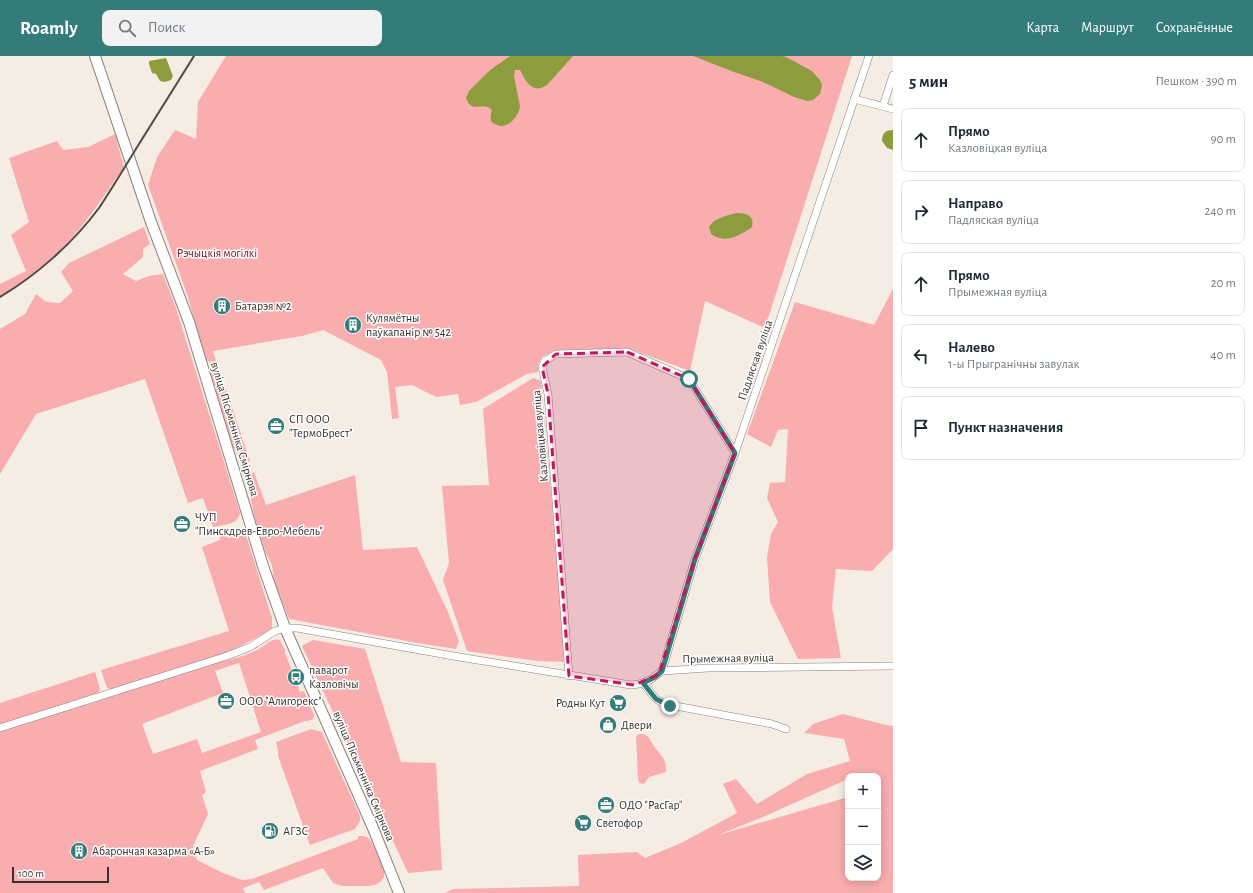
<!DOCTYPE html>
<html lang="ru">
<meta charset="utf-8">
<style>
body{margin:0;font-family:"Alegreya Sans",sans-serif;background:#f2f2f3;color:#1f2937}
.controls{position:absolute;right:12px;bottom:12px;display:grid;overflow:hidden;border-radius:8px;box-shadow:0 2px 10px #0003}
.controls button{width:36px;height:36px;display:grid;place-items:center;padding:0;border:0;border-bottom:1px solid #e0e1e3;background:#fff;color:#1f2937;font:20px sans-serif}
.scale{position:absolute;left:12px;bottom:10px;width:97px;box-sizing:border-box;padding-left:4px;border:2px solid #33302d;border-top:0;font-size:11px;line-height:14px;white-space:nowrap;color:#33302d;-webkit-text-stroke:3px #fff;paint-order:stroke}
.stop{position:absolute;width:12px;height:12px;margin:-9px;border:3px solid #337c7a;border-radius:50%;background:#fff}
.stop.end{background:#337c7a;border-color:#fff;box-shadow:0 1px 4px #0008}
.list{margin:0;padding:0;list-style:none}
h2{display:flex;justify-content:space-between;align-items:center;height:52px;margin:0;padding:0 16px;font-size:17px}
h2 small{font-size:13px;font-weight:400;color:#747a83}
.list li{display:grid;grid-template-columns:26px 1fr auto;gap:12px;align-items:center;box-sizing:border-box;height:64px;margin:0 8px 8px;padding:0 8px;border:1px solid #e0e1e3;border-radius:8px}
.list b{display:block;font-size:15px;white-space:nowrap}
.list p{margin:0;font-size:13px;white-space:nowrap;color:#747a83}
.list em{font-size:13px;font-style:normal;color:#747a83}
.icon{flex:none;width:22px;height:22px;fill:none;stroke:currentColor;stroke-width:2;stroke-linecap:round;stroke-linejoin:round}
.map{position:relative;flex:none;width:893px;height:837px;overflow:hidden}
header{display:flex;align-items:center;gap:24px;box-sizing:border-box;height:56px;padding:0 20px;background:#337c7a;color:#fff}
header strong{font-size:19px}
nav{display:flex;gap:22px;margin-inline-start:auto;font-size:14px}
.search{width:280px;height:36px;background:#f2f2f3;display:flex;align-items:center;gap:10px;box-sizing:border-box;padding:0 14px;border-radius:8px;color:#747a83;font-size:15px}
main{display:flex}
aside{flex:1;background:#fff}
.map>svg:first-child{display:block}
</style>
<header>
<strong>Roamly</strong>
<div class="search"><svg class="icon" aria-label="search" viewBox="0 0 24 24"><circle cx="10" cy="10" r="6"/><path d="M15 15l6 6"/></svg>Поиск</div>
<nav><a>Карта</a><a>Маршрут</a><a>Сохранённые</a></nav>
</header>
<main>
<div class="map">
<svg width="893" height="837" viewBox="0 0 893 837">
<rect width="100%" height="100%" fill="#f5ece3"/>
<!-- green -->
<g fill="#f9adaf" fill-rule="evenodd">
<path d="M226,0H852L765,272L705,245L690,315L630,293L558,294L542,301L538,308V316L527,318L476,346L460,349L458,338L436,341L412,329L395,331L399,362L392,363L387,316L381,304L323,274L302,280L213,295L216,305L210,306L205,303L188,241L148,129L157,101L175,74L196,83L198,46Z"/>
<path d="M115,78L124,111C103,141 83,173 56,198C39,215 20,228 0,242V228L26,215L11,179L29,166L9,102L57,85L63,94L88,91Z"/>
<path d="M144,171L150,188L143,193V201L123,218L136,225L149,220L163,218L176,252L240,457C238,469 223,469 213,471L203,442L188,447L145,323L36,358L0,418V273L25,258L36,238L46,246L60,247L73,235L61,216L69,207Z"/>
<path d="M893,233V493L872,515L836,513L832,551L841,602L798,603L770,546L767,501L771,478L778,466L767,442L770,427L785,426L788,373L778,374L771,391L747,378L795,246L874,269Z"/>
<path d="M218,310L250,405L242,408L238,398L232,390L211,317L213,313Z"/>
<path d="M533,322L541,325L566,606L537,605L467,595L443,524L449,507L442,430L489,429L483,353Z"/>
<path d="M254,416L266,449L355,419L363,494L417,491L447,554L459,585L456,593L423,588L289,563L274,525L272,509L265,495L254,460L247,422L249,418Z"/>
<path d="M239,473L245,476L272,562V572L266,577L226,597L219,606C233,603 250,599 262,591C268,587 272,582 280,584L285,594V597L300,636L304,635L314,659L313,663L308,665H305L255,684L258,693L200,715L206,736L202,739L208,758L193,790L197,804L223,817L242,824L252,823L358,783V780H363L367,781L371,785L384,813V821L380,826L377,828L370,830H342L333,827L323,812L264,834L259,826L243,832L245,837H0V647L95,616L100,633L97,639L84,645L87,649L112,640L114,634L107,632L101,614L229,575L202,491L220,484V479ZM239,607L261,676L202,697L197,683L153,698L142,668L223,637L215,615Z"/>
<path d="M313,584L365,593L401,706L436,707L442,814L408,817L302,590Z"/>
<path d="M843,658L886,669L893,670V837H445L453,833L579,830L578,799L637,796L645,802L681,787L737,757L723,728L736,723L757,748L807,718L850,705L844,683L804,677L813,668ZM861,717L866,720H878V822H848V741L718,779L763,761L848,723V720H854Z"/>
<path d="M311,673L322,676L324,681L360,760V765L355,773L310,789L278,700V694L276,686Z"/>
<path d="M640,678C650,678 649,683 654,690C661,701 666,700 666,716L649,721L644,728L639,727L638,722L636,680Z"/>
</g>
<!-- water -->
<g fill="#8d9d3e">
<path d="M510,0H573L547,29C532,39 526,25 520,14H515L514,20L520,50C519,61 506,75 495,68C493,67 491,66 491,64C490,61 491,57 492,54C483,44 472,59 466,42L469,35L490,14Z"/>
<path d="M693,0H782L786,1L812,15L820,24L822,29L820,38L813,44L807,45L794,41L763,26L734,16Z"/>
<path d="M166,2L173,20L171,24L165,26L160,25L156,18L152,17L149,8V5Z"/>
<path d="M893,74V94L887,92L882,85C882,77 886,74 893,74Z"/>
<path d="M737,157C747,157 755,160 752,171C740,180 724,188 711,178L709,171C714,162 728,159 737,157Z"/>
</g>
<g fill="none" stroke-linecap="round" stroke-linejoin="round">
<defs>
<g id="street">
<path d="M854,43L893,53"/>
<path d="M883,50L893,19"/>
<path d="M662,615L695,503L735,397L869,0"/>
<path d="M569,620L548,338L542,311L545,305L556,298L627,296L689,323L735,397"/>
<path d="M643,627L656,643L665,648L772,668L786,673"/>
<path d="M0,672L227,600L250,591L275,575L285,572H297L459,601L631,629L639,628L650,624L662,615L708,612L893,610"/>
</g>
<path id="secondary" d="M95,0L151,166L189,266L263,510L285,572L373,772L399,837"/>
</defs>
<!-- street casing -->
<use href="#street" stroke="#8a827b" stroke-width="8"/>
<!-- secondary casing -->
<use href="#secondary" stroke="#8a827b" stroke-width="12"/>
<!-- street -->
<use href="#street" stroke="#fff" stroke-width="7"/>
<!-- secondary -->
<use href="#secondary" stroke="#fff" stroke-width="10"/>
<!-- rail -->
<path stroke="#4e4a47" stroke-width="2" d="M0,241C37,219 73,187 99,152C113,131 126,109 139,88C157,59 176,29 194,0"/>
</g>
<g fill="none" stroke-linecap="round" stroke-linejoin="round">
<!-- route -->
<path stroke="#337c7a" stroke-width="5" d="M670,650L656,643L643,627L655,621L662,615L695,503L735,397L689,323"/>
</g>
<!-- marked area -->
<path fill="#c2185b" fill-opacity="0.2" stroke="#c2185b" stroke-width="3" stroke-dasharray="8 5" stroke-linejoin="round" d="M627,296L689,323L735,397L695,503L659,618L634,629L569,620L548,338L542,311L556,298Z"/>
<!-- icons -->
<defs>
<symbol id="building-disc" viewBox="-11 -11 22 22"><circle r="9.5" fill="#337c7a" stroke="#fff"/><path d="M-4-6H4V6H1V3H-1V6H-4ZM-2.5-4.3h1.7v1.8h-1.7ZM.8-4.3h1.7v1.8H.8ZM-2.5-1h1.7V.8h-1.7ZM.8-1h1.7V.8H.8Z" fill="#fff"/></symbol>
<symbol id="office-disc" viewBox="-11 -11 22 22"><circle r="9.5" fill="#337c7a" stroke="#fff"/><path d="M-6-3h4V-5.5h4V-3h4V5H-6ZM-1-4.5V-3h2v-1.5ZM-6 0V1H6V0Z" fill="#fff"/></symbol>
<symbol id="bus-disc" viewBox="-11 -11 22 22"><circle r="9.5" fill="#337c7a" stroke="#fff"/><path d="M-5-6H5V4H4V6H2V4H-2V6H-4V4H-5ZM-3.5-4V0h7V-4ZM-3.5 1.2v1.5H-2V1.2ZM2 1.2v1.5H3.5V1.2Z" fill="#fff"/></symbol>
<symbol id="supermarket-disc" viewBox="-11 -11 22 22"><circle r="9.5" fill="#337c7a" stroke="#fff"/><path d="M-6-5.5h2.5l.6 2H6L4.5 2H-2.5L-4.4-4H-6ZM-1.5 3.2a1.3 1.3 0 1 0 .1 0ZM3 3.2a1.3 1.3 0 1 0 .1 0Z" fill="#fff"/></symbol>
<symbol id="shop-disc" viewBox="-11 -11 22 22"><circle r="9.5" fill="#337c7a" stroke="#fff"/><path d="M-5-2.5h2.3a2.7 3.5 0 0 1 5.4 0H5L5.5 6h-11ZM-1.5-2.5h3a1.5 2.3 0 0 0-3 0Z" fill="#fff"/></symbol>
<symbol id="fuel-disc" viewBox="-11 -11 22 22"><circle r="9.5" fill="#337c7a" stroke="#fff"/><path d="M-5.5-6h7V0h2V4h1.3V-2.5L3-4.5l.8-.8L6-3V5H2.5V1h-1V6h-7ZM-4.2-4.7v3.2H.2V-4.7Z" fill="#fff"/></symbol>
</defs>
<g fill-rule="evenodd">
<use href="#building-disc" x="212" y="240" width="20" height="20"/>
<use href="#building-disc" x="343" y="259" width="20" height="20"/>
<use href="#office-disc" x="266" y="360" width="20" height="20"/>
<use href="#office-disc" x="172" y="458" width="20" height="20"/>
<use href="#bus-disc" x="286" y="611" width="20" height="20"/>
<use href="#office-disc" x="216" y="635" width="20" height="20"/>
<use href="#supermarket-disc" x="608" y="637" width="20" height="20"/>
<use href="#shop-disc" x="598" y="659" width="20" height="20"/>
<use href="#office-disc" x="596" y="739" width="20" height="20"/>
<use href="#supermarket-disc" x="573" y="757" width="20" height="20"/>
<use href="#fuel-disc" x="260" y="765" width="20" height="20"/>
<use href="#building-disc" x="69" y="785" width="20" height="20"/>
</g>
<g text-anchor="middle" stroke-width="3" stroke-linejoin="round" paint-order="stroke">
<!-- park labels -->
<g font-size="12" fill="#691021" stroke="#fff">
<text x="217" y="201">Рэчыцкія могілкі</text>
</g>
<!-- poi labels -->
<g font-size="12" fill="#33302d" stroke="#fff" text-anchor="start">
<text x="235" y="254">Батарэя №2</text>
<text x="366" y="266">Кулямётны<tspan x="366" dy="14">паўкапанір № 542</tspan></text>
<text x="289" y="367">СП ООО<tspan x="289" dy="14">"ТермоБрест"</tspan></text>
<text x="195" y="465">ЧУП<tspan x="195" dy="14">"Пинскдрев-Евро-Мебель"</tspan></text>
<text x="309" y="618">паварот<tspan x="309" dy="14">Казловічы</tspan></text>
<text x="239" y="649">ООО "Алигорекс"</text>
<text x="605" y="651" text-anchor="end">Родны Кут</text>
<text x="621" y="673">Двери</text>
<text x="619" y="753">ОДО "РасГар"</text>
<text x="596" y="771">Светофор</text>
<text x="283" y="779">АГЗС</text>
<text x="92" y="799">Абарончая казарма «А-Б»</text>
</g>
<!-- street labels -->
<g font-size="12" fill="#33302d" stroke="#fff">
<text transform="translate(755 304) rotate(-71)" y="4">Падляская вуліца</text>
<text transform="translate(235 373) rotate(73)" y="4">вуліца Пісьменніка Смірнова</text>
<text transform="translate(540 380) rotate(-95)" y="4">Казловіцкая вуліца</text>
<text transform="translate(728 602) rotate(-1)" y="4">Прымежная вуліца</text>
<text transform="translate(364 720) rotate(67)" y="4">вуліца Пісьменніка Смірнова</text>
</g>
</g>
</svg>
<div class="controls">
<button>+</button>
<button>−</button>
<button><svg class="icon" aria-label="layers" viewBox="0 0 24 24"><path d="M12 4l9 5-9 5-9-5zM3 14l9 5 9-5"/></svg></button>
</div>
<div class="scale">100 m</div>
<div class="stop" style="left:689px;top:323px"></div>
<div class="stop end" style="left:670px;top:650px"></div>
</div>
<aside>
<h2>5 мин<small>Пешком · 390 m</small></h2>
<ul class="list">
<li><svg class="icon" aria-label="ahead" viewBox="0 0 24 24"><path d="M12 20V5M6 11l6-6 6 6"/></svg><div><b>Прямо</b><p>Казловіцкая вуліца</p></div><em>90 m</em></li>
<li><svg class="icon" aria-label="right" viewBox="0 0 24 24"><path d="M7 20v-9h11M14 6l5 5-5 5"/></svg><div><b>Направо</b><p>Падляская вуліца</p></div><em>240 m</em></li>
<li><svg class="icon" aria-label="ahead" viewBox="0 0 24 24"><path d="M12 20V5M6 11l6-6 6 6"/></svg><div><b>Прямо</b><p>Прымежная вуліца</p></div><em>20 m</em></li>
<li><svg class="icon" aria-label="left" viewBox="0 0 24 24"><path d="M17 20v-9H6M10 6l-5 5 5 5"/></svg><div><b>Налево</b><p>1-ы Прыгранічны завулак</p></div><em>40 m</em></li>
<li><svg class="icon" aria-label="arrive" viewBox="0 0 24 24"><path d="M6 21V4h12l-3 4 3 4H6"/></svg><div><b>Пункт назначения</b></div></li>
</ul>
</aside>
</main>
